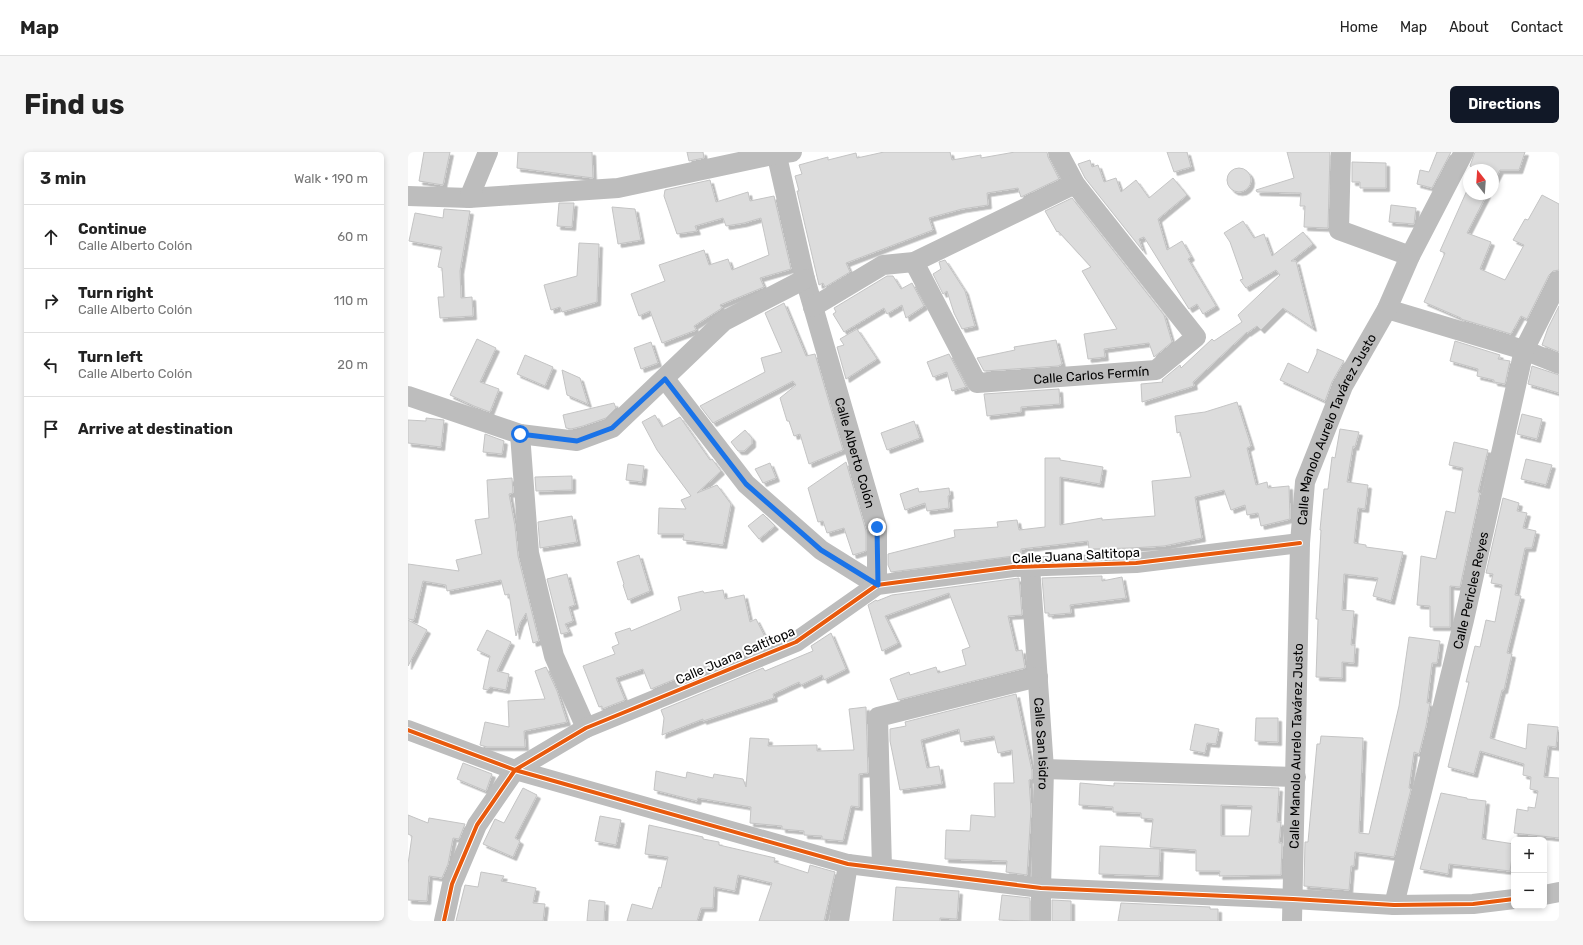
<!DOCTYPE html>
<meta charset="utf-8">
<style>
body{margin:0;font-family:Rubik,sans-serif;background:#f6f6f6;color:#222}
.controls{position:absolute;right:12px;bottom:12px;display:grid;overflow:hidden;border-radius:6px;box-shadow:0 2px 6px #0003}
.controls button{width:36px;height:36px;display:grid;place-items:center;padding:0;border:0;border-bottom:1px solid #e0e0e0;background:#fff;color:#222;font:20px sans-serif}
.compass{position:absolute;left:1055px;top:12px;width:36px;height:36px;border-radius:50%;background:#fff;box-shadow:0 2px 6px #0003;rotate:343deg}
.stop{position:absolute;width:12px;height:12px;margin:-9px;border:3px solid #1a73e8;border-radius:50%;background:#fff}
.stop.end{background:#1a73e8;border-color:#fff;box-shadow:0 1px 4px #0008}
.list{margin:0;padding:0;list-style:none}
h2{display:flex;justify-content:space-between;align-items:center;height:52px;margin:0;padding:0 16px;font-size:17px}
h2 small{font-size:13px;font-weight:400;color:#767676}
.list li{display:grid;grid-template-columns:26px 1fr auto;gap:12px;align-items:center;box-sizing:border-box;height:64px;padding:0 16px;border-top:1px solid #e0e0e0}
.list b{display:block;font-size:15px;white-space:nowrap}
.list p{margin:0;font-size:13px;white-space:nowrap;color:#767676}
.list em{font-size:13px;font-style:normal;color:#767676}
.icon{flex:none;width:22px;height:22px;fill:none;stroke:currentColor;stroke-width:2;stroke-linecap:round;stroke-linejoin:round}
.map{position:relative;flex:none;width:1151px;height:769px;overflow:hidden;border-radius:6px}
header{display:flex;align-items:center;gap:24px;box-sizing:border-box;height:56px;padding:0 20px;background:#fff;border-bottom:1px solid #e0e0e0}
header strong{font-size:19px}
nav{display:flex;gap:22px;margin-inline-start:auto;font-size:14px}
.intro{display:flex;align-items:center;justify-content:space-between;box-sizing:border-box;height:96px;padding:0 24px}
h1{margin:0;font-size:28px}
.button{padding:10px 18px;border-radius:6px;background:#111827;color:#fff;font-size:14px;font-weight:700}
main{display:flex;gap:24px;padding:0 24px}
aside{flex:1;background:#fff;border-radius:6px;box-shadow:0 2px 6px #0003}
.map>svg:first-child{display:block}
</style>
<header>
<strong>Map</strong>
<nav><a>Home</a><a>Map</a><a>About</a><a>Contact</a></nav>
</header>
<div class="intro"><h1>Find us</h1><a class="button">Directions</a></div>
<main>
<aside>
<h2>3 min<small>Walk · 190 m</small></h2>
<ul class="list">
<li><svg class="icon" aria-label="ahead" viewBox="0 0 24 24"><path d="M12 20V5M6 11l6-6 6 6"/></svg><div><b>Continue</b><p>Calle Alberto Colón</p></div><em>60 m</em></li>
<li><svg class="icon" aria-label="right" viewBox="0 0 24 24"><path d="M7 20v-9h11M14 6l5 5-5 5"/></svg><div><b>Turn right</b><p>Calle Alberto Colón</p></div><em>110 m</em></li>
<li><svg class="icon" aria-label="left" viewBox="0 0 24 24"><path d="M17 20v-9H6M10 6l-5 5 5 5"/></svg><div><b>Turn left</b><p>Calle Alberto Colón</p></div><em>20 m</em></li>
<li><svg class="icon" aria-label="arrive" viewBox="0 0 24 24"><path d="M6 21V4h12l-3 4 3 4H6"/></svg><div><b>Arrive at destination</b></div></li>
</ul>
</aside>
<div class="map">
<svg width="1151" height="769" viewBox="0 0 1151 769">
<defs>
<filter id="shadow"><feDropShadow dx="3.5" dy="3.5" stdDeviation="0" flood-color="#0004"/></filter>
</defs>
<rect width="100%" height="100%" fill="#fff"/>
<!-- building -->
<g fill="#dcdcdc" stroke="#c4c4c4" fill-rule="evenodd" filter="url(#shadow)">
<path d="M16,0H42L35,33L11,29Z"/>
<path d="M110,0H184L185,26L109,16Z"/>
<path d="M279,0H295L296,6L281,9Z"/>
<path d="M476,0H542L544,8L573,3V6L607,0H639L640,5L651,27L613,45L610,36L579,41L580,53L554,57L521,66L525,78L438,111L442,120L417,135L415,131L411,133L389,39H391L387,24L394,22L391,13L420,5V8L448,1L449,6Z"/>
<path d="M759,0H779L783,15L766,20Z"/>
<path d="M879,0H922L920,76L896,75L897,54H892L893,41L849,40L848,38L886,26Z"/>
<path d="M1029,0H1043L1024,36L1009,32L1012,18L1021,20Z"/>
<path d="M1067,0H1117L1111,18H1092L1085,31V18H1069L1062,14Z"/>
<path d="M682,8L684,15L690,13L696,30L708,26L713,40L728,28L741,46L765,26L779,43L750,67L759,98L774,89L783,105L780,107L808,154L795,162L789,152L781,157L736,85L731,87L735,99L677,26L670,12Z"/>
<path d="M944,10L978,11V36H952V30H944Z"/>
<circle cx="831" cy="28" r="12"/>
<path d="M302,28L308,50L340,40L342,49L366,44L383,117L352,126L356,135L312,153L314,156L286,174L288,178L254,191L242,159L231,164L223,142L257,129L251,113L296,98L301,113L320,107L324,118L361,103L353,66L336,71L318,74L315,66L287,74L289,79L269,82L256,44L257,38Z"/>
<path d="M1061,34V42H1079L1059,81L1083,90L1072,117L1097,128L1116,93L1105,88L1117,67L1120,68L1134,43L1151,52V118L1145,119L1141,123L1119,167L1113,164L1103,182L1053,167V166L1016,150L1037,101L1032,99Z"/>
<path d="M664,46L756,163L764,190L746,205L741,191L696,197L697,205L680,207L676,182L709,177L674,119L683,115L650,79L649,80L637,59Z"/>
<path d="M151,51H166L164,75L149,74Z"/>
<path d="M983,53L1008,56L1006,72L981,70Z"/>
<path d="M204,55L227,57L233,88L210,92Z"/>
<path d="M36,57L62,59L52,119L53,146L64,145L65,164L32,166L30,145H36L34,116L30,115L34,95L1,89L7,61L35,66Z"/>
<path d="M835,69L846,86L856,82L864,104L895,80L905,92L883,109H888L905,176L875,156L853,178L849,174L839,181V180L785,230L786,234L734,250L733,232L755,230L754,228L772,213L773,216L804,187L806,189L834,170L830,163L872,123L868,118L838,136L832,128L835,127L822,90L816,81Z"/>
<path d="M171,91L191,92L189,150L154,160L152,155L143,158L136,133L169,124Z"/>
<path d="M537,108L557,139L567,174L554,177L546,161L539,139L535,142L525,122L533,117L531,110Z"/>
<path d="M479,124H485L493,137L504,131L516,154L498,166L494,153L479,162L476,156L436,180L425,162L428,160L426,156Z"/>
<path d="M376,151L398,204L407,202L435,298L401,312L392,282L386,284L381,269H379L372,246L388,233L385,229L305,271L292,254L357,220L353,206L374,200L357,161Z"/>
<path d="M1151,154V200L1134,193L1140,176Z"/>
<path d="M449,177L469,207L438,227L429,195L436,193L432,187Z"/>
<path d="M69,187L88,196L72,230L91,237L82,260L66,254L42,243Z"/>
<path d="M648,188L654,212L650,214L576,219L569,206L607,198L606,195Z"/>
<path d="M1047,189L1092,203L1090,207L1102,209L1097,232L1086,230V228L1069,224L1070,217L1042,209Z"/>
<path d="M243,190L250,211L233,217L226,196Z"/>
<path d="M909,197L936,209L924,230L917,249L872,228L880,211L900,221L909,201Z"/>
<path d="M541,202L558,235L544,239L539,220L525,225L519,210Z"/>
<path d="M117,203L145,215L137,234L109,222Z"/>
<path d="M1124,214L1151,223V241L1120,232Z"/>
<path d="M154,218L172,226L180,252L159,243Z"/>
<path d="M651,237L652,252L613,255V260L579,264L576,242Z"/>
<path d="M829,250L843,294L839,296L848,333L859,330L860,336L881,334L882,367L853,374L850,361L839,363L837,353L823,358L816,338L787,345L794,386L756,394L723,396L681,397L680,389L613,397V403L483,420L480,413V402L547,385L546,378L590,375L589,370L609,368L611,378L637,375V306H652V308L695,315L692,332L652,325V373L694,366V368L747,364L744,329L783,325L772,280L769,281L767,264L797,260Z"/>
<path d="M206,251L208,256L198,266L175,274L163,277L158,276L155,263Z"/>
<path d="M1114,262L1134,267L1129,287L1109,282Z"/>
<path d="M247,263L254,275L272,265L302,308L304,307L313,319L289,341L309,333L323,352L315,393L275,388L276,382H250L251,356L278,357L273,348L283,344L249,298L234,270Z"/>
<path d="M18,266L36,268L33,295L0,291V268L18,269Z"/>
<path d="M506,269L512,286L479,298L473,281Z"/>
<path d="M932,277L951,280L947,295L945,294L939,330L960,333L957,357L950,356L946,391L958,393V395L995,400L983,449L965,444L970,426L936,422L934,458L946,459L943,493H947L946,511L934,510V526L908,525L910,467H908L913,378H912L916,337H920L924,305L927,306Z"/>
<path d="M337,278L344,286V292L336,299H330L323,290Z"/>
<path d="M77,282L96,289L94,302L75,300Z"/>
<path d="M1046,290L1080,298L1070,340L1072,341L1052,435L1042,434V475H1022V454L1009,453L1013,404L1028,407L1038,359L1047,361L1055,316L1041,313Z"/>
<path d="M1118,307L1144,313L1138,333L1113,327Z"/>
<path d="M438,310L458,379V399L445,403L436,376L419,381L415,369L410,370L400,336Z"/>
<path d="M362,311L368,326L355,331L347,317Z"/>
<path d="M220,312L236,314L234,330L218,328Z"/>
<path d="M164,324V338L128,339L127,325Z"/>
<path d="M104,326L105,341L101,342L107,374L110,404L131,489L125,491L118,461L112,471L108,484L101,442L97,443L93,428L39,439L38,433L15,429L6,468L0,467V412L51,419L48,408L74,402L67,368L81,366L79,328Z"/>
<path d="M510,336L511,340L541,336L542,343L540,344L541,356L519,359L517,351L497,358L492,342Z"/>
<path d="M1095,346L1111,351L1109,359L1119,361L1115,376L1128,379L1124,396H1117L1107,443L1113,444L1099,501L1104,502L1096,538H1094L1082,586L1118,597L1120,572L1150,575L1148,595L1140,594L1136,625L1151,626V686L1106,681L1109,657L1120,659V655L1127,656L1130,639L1122,637L1123,625L1115,623L1116,612L1072,599L1066,622L1040,615L1061,530H1058L1067,494L1072,495L1078,468L1087,470L1094,433L1083,431L1085,422L1078,421Z"/>
<path d="M355,362L367,374L351,387L340,374Z"/>
<path d="M164,364L169,390L132,396L130,370Z"/>
<path d="M231,403L242,439L220,448L215,433L216,432L209,410Z"/>
<path d="M159,422L167,453L161,455L165,469L157,472L161,480L153,482L139,427Z"/>
<path d="M694,424V429L714,425L718,446L662,453L663,461L641,463V461H637L634,426Z"/>
<path d="M611,426L614,463L600,464L608,499L614,498L617,516L490,548L482,527L501,520L502,523L528,515L530,521L558,513L554,498L562,495L541,441L477,464L490,491L474,499L460,453L468,448L469,449L484,443Z"/>
<path d="M315,438L317,447L336,443L342,470L348,467L358,487L345,493L346,495L243,537L235,517L208,526L217,548L194,557V554L191,555L175,514L207,502L204,495L211,492L207,481L222,476L223,479L273,458L270,445L295,439L296,441Z"/>
<path d="M0,468L19,478L0,514Z"/>
<path d="M79,478L103,490L89,519L101,522L98,538L82,535L80,538L75,537L82,504L69,498Z"/>
<path d="M423,481L438,517L416,528L414,523L393,533L391,530L365,542L366,546L295,569V567L254,583L256,566L253,558L355,516L357,519L405,499L403,494Z"/>
<path d="M1001,485L1032,489L1029,511H1024L1019,551H1022L1018,574L1011,602L1006,600L1001,636L1003,637L986,705L947,700L946,714H943L941,738L896,734L897,690H900L909,592H912L913,584L955,586L951,681L961,682L991,554Z"/>
<path d="M138,515L149,539L159,570L116,579L117,595H79L72,593L77,570L101,575L100,549L137,547L127,519Z"/>
<path d="M608,542L624,619V627L621,628L623,658L619,723L598,720L599,709L537,707L538,678L562,679L563,663L587,665L586,631H606L604,598L590,601L586,584L553,590L551,577L513,588L519,616L531,614L534,632L492,638L482,589V577L498,574L497,570Z"/>
<path d="M458,555L460,621L451,622V655L443,654L435,689L414,687V684L396,683V679L374,677V674L342,671L343,655L290,646L289,649L246,638L248,619L278,626L279,620L305,626L306,622L335,627L338,635L342,586L361,587L360,594L409,593V599L446,598L441,557Z"/>
<path d="M848,566H870V590L847,589Z"/>
<path d="M787,572L811,577L808,592L799,591L797,601L782,598Z"/>
<path d="M55,611L84,622L78,639L49,627Z"/>
<path d="M672,631L706,634V631L871,636L869,670H873L871,691H874L873,723L811,724L812,719H788V698L742,695L745,667L733,666V661L705,660V655L671,653ZM813,653L844,654L841,684H813Z"/>
<path d="M115,636L129,643L107,686L112,689L105,705L75,692L87,667L96,671Z"/>
<path d="M1033,641L1059,646V647L1078,649L1074,687L1106,692L1102,719L1041,712L1040,722L1012,717Z"/>
<path d="M0,663L20,671L21,666L57,672L51,687L45,686L40,712L34,726L21,724L19,749L0,748V712L4,684L0,682Z"/>
<path d="M192,664L213,668L208,693L187,689Z"/>
<path d="M241,673L295,685V687L311,690V693L367,706L366,710L400,721L402,713L427,720L416,769H351L364,731L330,723L327,739L306,735L305,756H293L289,769H219L224,752L244,757L251,735L253,736L260,705L237,702Z"/>
<path d="M692,694L752,697L751,724L691,722Z"/>
<path d="M73,720L96,724L93,729L128,736L125,751L137,752L135,769H48L57,733L70,735Z"/>
<path d="M488,735L551,739L549,767L532,766V769H485Z"/>
<path d="M594,743L622,746V769L591,768Z"/>
<path d="M181,748L197,750L196,769H179Z"/>
<path d="M644,748L663,749V769H644Z"/>
<path d="M713,751L802,755V757H810V769H710Z"/>
</g>
<g fill="none" stroke-linecap="round" stroke-linejoin="round">
<!-- street -->
<g stroke="#bdbdbd" stroke-width="20">
<path id="s1" d="M368,0L397,127L469,375V433"/>
<path d="M933,0L931,78L1002,104"/>
<path d="M0,44L61,46L210,36L369,2L384,0"/>
<path d="M61,46L80,0"/>
<path id="s2" d="M506,110L569,231L748,218L788,185L667,32L650,0"/>
<path d="M405,155L475,113L506,110L667,32"/>
<path d="M979,157L1116,198L1151,212"/>
<path d="M257,227L338,332L413,398L469,433"/>
<path d="M0,244L112,282L169,289L204,276L316,169L397,127"/>
<path d="M112,282L121,401L146,504L178,576"/>
<path id="s3" d="M622,414L636,617L633,736V769"/>
<path d="M0,578L107,618L440,712L633,736L885,747L986,753L1065,752L1106,747"/>
<path d="M636,617L888,625"/>
<path d="M474,716L470,565L630,525"/>
<path d="M1136,743L1151,740"/>
<path id="s4" d="M986,753L1056,468L1116,198L1151,129"/>
<path d="M36,769L44,732L69,673L107,618L178,576L388,490L469,433L605,415L728,411L892,391"/>
<path d="M431,769L440,712"/>
<path id="s5" d="M884,769L892,391L897,330L935,234L979,157L1002,104L1056,0"/>
</g>
<defs>
<g id="cycleway">
<path d="M0,578L107,618L440,712L633,736L885,747L986,753L1065,752L1106,747"/>
<path d="M36,769L44,732L69,673L107,618L178,576L388,490L469,433L605,415L728,411L892,391"/>
</g>
</defs>
<!-- cycleway casing -->
<use href="#cycleway" stroke="#fff" stroke-width="6"/>
<!-- cycleway -->
<use href="#cycleway" stroke="#e8590c" stroke-width="4"/>
</g>
<g fill="none" stroke-linecap="round" stroke-linejoin="round">
<!-- route -->
<path stroke="#1a73e8" stroke-width="5" d="M112,282L169,289L204,276L257,227L338,332L413,398L470,433L469,375"/>
</g>
<g text-anchor="middle" stroke-width="4" stroke-linejoin="round" paint-order="stroke">
<!-- street labels -->
<g font-size="13" fill="#000" stroke="#fff">
<text dy="5" stroke="none"><textPath href="#s2" startOffset="251">Calle Carlos Fermín</textPath></text>
<text dy="5" stroke="none"><textPath href="#s5" startOffset="499">Calle Manolo Aurelo Tavárez Justo</textPath></text>
<text dy="5" stroke="none"><textPath href="#s1" startOffset="311">Calle Alberto Colón</textPath></text>
<text transform="translate(668 403) rotate(-3)" y="5">Calle Juana Saltitopa</text>
<text dy="5" stroke="none"><textPath href="#s4" startOffset="324">Calle Pericles Reyes</textPath></text>
<text transform="translate(327 503) rotate(-23)" y="5">Calle Juana Saltitopa</text>
<text dy="5" stroke="none"><textPath href="#s3" startOffset="178">Calle San Isidro</textPath></text>
<text dy="5" stroke="none"><textPath href="#s5" startOffset="175">Calle Manolo Aurelo Tavárez Justo</textPath></text>
</g>
</g>
</svg>
<div class="controls">
<button>+</button>
<button>−</button>
</div>
<svg class="compass" viewBox="-18 -18 36 36"><path d="M0-13l5 13h-10z" fill="#e53935"/><path d="M0 13l5-13h-10z" fill="#767676"/></svg>
<div class="stop" style="left:112px;top:282px"></div>
<div class="stop end" style="left:469px;top:375px"></div>
</div>
</main>
